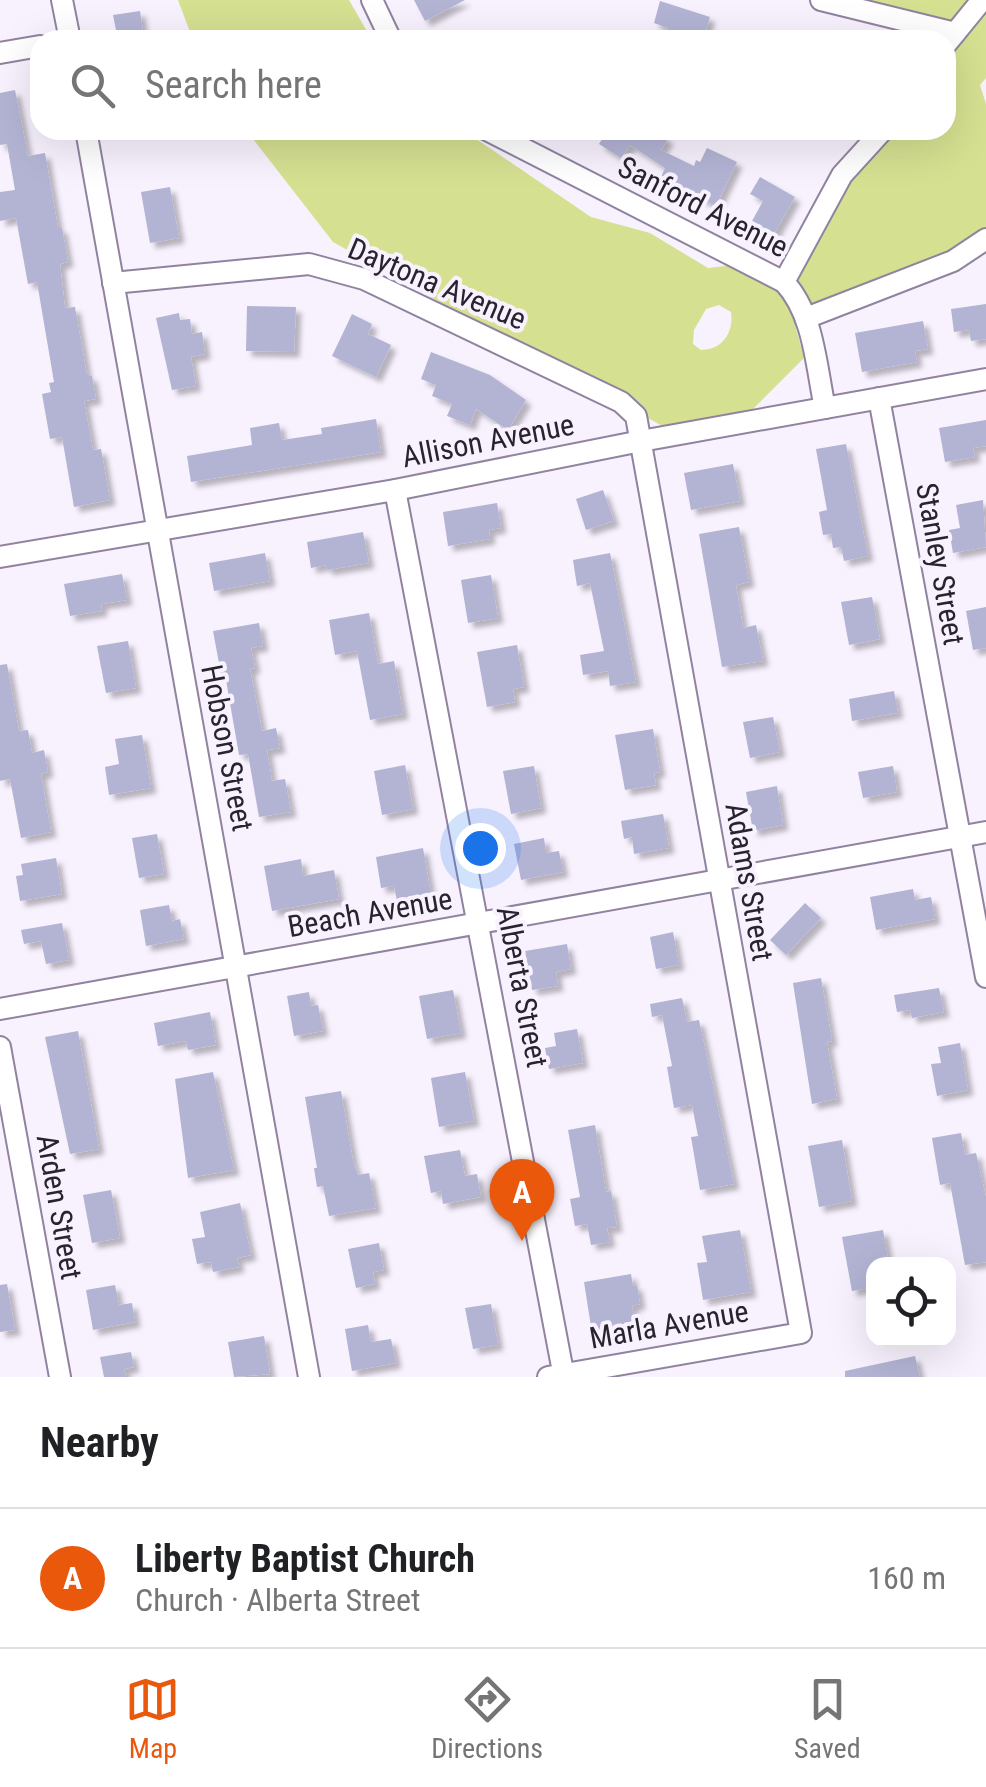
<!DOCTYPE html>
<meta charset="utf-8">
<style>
body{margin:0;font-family:"Roboto Condensed",sans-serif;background:#f6f6f6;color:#202124}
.controls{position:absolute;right:30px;bottom:30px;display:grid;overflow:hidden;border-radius:20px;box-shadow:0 10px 40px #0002}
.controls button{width:90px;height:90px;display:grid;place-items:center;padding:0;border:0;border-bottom:2px solid #e0e0e0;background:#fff;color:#202124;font:50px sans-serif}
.you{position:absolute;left:480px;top:848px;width:35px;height:35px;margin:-25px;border:8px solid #fff;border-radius:50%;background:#1a73e8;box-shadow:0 0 0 15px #1a73e833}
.badge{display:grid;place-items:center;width:65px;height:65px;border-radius:50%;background:#ea580c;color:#fff;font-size:32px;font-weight:700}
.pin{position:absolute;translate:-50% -82px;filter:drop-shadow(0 2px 5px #0008)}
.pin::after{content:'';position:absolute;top:52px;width:35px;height:30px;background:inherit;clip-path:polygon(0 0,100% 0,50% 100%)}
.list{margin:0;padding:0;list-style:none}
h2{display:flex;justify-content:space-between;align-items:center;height:130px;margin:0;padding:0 40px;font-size:42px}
h2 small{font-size:32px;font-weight:400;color:#757577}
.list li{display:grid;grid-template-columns:65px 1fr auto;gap:30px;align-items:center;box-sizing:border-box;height:140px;padding:0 40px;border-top:2px solid #e0e0e0}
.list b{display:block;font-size:38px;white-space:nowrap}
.list p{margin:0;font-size:32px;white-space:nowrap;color:#757577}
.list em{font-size:32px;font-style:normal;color:#757577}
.icon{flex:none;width:55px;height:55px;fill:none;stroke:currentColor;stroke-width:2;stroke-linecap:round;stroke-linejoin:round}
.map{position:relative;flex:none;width:986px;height:1377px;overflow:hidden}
.search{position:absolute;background:#fff;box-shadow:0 10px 40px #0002;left:30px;right:30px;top:30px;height:110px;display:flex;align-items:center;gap:25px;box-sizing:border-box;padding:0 35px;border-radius:30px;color:#757577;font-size:38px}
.sheet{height:270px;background:#fff}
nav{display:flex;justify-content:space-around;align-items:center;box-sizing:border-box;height:140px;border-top:2px solid #e0e0e0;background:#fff;font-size:28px;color:#757577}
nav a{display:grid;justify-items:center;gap:5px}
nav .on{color:#ea580c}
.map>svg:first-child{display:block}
</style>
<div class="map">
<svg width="986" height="1377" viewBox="0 0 986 1377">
<defs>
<filter id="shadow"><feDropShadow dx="5.5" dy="5.5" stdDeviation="2.5" flood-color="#0004"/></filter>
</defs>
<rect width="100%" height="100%" fill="#f8f2ff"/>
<!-- green -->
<g fill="#d6e091" fill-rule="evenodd">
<path d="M178,0H349L372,40H193Z"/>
<path d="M857,0H970L951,23Z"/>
<path d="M986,9V78L980,85L986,104V228L948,253L811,307L805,292L795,280L850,180L894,130H946V60Z"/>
<path d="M246,130H463L591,217L650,233L708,268L733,265L778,289L789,302L804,358L749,413L666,428L646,417L626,394L454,310L333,242ZM719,305L731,312C734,333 722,350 701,350L693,344L694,330L706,309Z"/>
</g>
<!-- building -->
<g fill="#b3b3d4" filter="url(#shadow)">
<path d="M414,0H465L425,21Z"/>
<path d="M660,1L710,17L703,40H678L665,36L668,28L654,23Z"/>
<path d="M140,11L144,38L118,40L113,15Z"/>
<path d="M15,90L28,156L45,153L58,228H62L68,262L60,264L65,308L75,307L87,376H92L96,399L84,401L93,450L101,449L110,500L74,507L62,437L50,439L42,394L51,392L49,383L54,382L37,282L28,284L16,218L0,221V192L15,190L7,144L0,145V93Z"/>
<path d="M608,130H655L668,139L661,150L694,166L696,160L700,162L707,148L737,162L716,206L660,179L665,168L630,145L621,158L599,144Z"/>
<path d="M760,177L795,197L774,234L752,221L763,201L750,194Z"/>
<path d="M170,187L179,238L150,243L141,192Z"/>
<path d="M986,304V339L971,341L969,330L954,332L951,309Z"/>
<path d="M247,306L296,307L294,352L246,351Z"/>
<path d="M179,313L180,320L190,319L192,334L202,332L205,354L191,357L196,386L172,390L156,318Z"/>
<path d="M352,314L372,324L368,334L391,345L376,377L332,356Z"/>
<path d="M923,321L928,349L915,351L917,362L862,372L855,333Z"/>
<path d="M431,352L490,375L526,400L508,430L476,409L470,425L447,416L452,404L432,396L436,385L421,379Z"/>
<path d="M376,419L381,452L191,482L187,456L252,445L250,428L279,423L282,440L322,434L321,428Z"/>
<path d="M986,420V446L973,448L975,457L945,462L939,428Z"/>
<path d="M846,444L868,556L844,561L841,547L833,548L831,534L823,535L819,512L827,510L816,449Z"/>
<path d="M733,464L740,501L691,510L684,473Z"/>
<path d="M603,490L614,521L586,530L576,499Z"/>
<path d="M983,500L986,547L953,553L949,530L960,528L956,505Z"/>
<path d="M497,503L501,528L489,530L490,539L448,546L443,512Z"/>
<path d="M739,527L749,582L736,585L743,628L756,625L763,661L722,667L699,534Z"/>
<path d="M363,532L369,563L327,570L326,565L311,568L307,542Z"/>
<path d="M265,553L270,581L214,591L209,563Z"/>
<path d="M610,553L636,682L610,686L608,671L583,675L580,655L604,651L590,583L577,586L573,560Z"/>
<path d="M122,574L127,600L101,604L102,611L70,616L64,584Z"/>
<path d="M491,575L498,618L468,623L461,580Z"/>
<path d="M872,597L880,639L849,645L841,602Z"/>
<path d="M986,607V648L973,650L966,611Z"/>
<path d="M369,613L378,664L394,661L403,714L370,720L357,651L335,655L329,620Z"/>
<path d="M259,623L263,646L251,648L255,668L250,669L262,731L276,728L280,748L267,750L272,781L285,779L291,812L259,817L248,754L239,755L225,674H221L213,631Z"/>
<path d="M128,641L136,688L106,693L97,646Z"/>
<path d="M517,645L524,687L513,689L515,702L487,707L477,652Z"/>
<path d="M7,664L19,731L28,730L32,753L44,750L48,772L41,774L51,832L21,838L10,779L0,781V665Z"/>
<path d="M894,691L898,713L852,721L849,699Z"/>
<path d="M773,717L780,752L750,758L743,722Z"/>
<path d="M653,729L660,772L654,773L656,785L625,790L615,735Z"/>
<path d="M142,735L151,788L109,795L105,767L119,764L115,739Z"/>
<path d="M405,765L413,809L382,815L374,771Z"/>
<path d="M534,766L541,808L511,814L503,771Z"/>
<path d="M893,766L897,792L863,798L858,772Z"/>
<path d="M777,786L783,825L753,831L746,792Z"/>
<path d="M663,814L669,848L634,854L632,837L624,839L621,821Z"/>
<path d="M157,834L164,874L139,878L132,838Z"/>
<path d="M544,838L546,853L559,851L563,872L521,880L514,844Z"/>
<path d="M423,848L431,895L397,901L394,886L381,888L376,857Z"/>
<path d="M56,858L62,894L20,901L16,876L23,875L21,864Z"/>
<path d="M301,859L303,876L334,870L339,899L272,911L264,866Z"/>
<path d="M913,889L915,900L931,897L935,919L876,930L870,897Z"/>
<path d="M805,903L821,918L786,955L770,940Z"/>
<path d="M169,905L172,921L180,919L184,939L146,946L140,910Z"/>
<path d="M62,923L69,960L46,964L41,941L24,944L21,930Z"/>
<path d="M673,932L679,965L656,969L650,937Z"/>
<path d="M567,944L571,969L556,972L558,986L532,990L525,951Z"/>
<path d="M821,978L832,1041L827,1042L837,1099L812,1104L793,983Z"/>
<path d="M939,988L944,1012L912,1018L910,1010L897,1012L894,995Z"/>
<path d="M453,990L461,1033L427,1039L419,996Z"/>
<path d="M309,992L311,1006L318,1005L323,1031L294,1036L287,996Z"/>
<path d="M682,998L687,1022L699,1020L734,1184L700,1190L691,1137L698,1136L692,1105L674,1108L667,1067L672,1066L662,1015L652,1017L650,1004Z"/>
<path d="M210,1012L216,1045L188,1050L186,1041L158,1046L154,1023Z"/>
<path d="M577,1029L583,1063L549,1069L545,1048L556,1046L554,1033Z"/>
<path d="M78,1031L99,1149L70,1154L45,1037Z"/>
<path d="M960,1043L968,1090L937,1096L931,1064L941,1063L938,1047Z"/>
<path d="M213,1072L234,1170L188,1178L175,1079Z"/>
<path d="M465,1072L474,1121L439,1127L431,1078Z"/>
<path d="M341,1091L353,1161L358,1175L369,1173L376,1208L329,1216L323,1186L317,1187L314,1168H317L305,1097Z"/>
<path d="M595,1125L606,1192L611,1191L617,1227L607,1228L610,1242L591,1245L587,1224L575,1226L570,1199L580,1197L568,1130Z"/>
<path d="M961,1133L965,1155L976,1153L986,1197V1262L965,1265L950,1183L940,1185L932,1138Z"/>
<path d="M842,1140L852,1201L819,1207L808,1146Z"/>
<path d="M460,1150L465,1176L477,1174L481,1197L443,1204L441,1191L431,1193L424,1156Z"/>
<path d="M111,1190L120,1238L92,1243L83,1195Z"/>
<path d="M240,1203L251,1255L237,1258L239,1267L213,1272L211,1262L197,1264L192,1239L205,1237L200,1212Z"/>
<path d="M740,1230L751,1292L703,1300L697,1263L707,1262L702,1236Z"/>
<path d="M883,1230L889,1264H874V1287L852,1291L842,1237Z"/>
<path d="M379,1243L384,1270L373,1272L375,1284L356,1288L348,1249Z"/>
<path d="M631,1274L633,1286L637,1285L640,1304L632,1306L636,1325L592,1333L584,1282Z"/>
<path d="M7,1284L15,1330L0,1332V1285Z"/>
<path d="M115,1285L119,1305L132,1303L135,1322L93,1330L86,1290Z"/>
<path d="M491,1304L498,1345L473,1349L465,1308Z"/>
<path d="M368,1325L371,1342L391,1339L396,1363L352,1371L345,1329Z"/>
<path d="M264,1336L270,1374L234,1377L228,1342Z"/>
<path d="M131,1352L134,1367L124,1369L126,1377H104L100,1357Z"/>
<path d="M915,1356L920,1377H845V1371Z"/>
</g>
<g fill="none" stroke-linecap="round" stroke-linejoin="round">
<defs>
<g id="minor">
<path d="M62,0L70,40"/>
<path d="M372,0L391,40"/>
<path d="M821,0L955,33"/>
<path d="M947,43L982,0"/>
<path d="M0,53L40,46"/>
<path d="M86,130L309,1377"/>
<path d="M487,130L784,282C814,314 816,366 825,408"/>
<path d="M784,282L842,175L883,130"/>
<path d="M113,283L309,264L364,279L621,402L636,416L801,1333L548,1377"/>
<path d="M806,318L953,261L986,239"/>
<path d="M879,398L986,977"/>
<path d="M395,490L564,1377"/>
<path d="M0,557L395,490L641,441L986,379"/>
<path d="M0,1009L986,832"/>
<path d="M0,1047L60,1377"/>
</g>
</defs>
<!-- minor casing -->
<use href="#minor" stroke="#9183a0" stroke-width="24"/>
<!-- minor -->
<use href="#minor" stroke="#fff" stroke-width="20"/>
</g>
<g text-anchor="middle" stroke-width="8" stroke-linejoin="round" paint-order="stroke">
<!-- street labels -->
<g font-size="30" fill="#29232f" stroke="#f8f2ff">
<text transform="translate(703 207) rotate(27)" y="10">Sanford Avenue</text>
<text transform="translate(437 284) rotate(23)" y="10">Daytona Avenue</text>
<text transform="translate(488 441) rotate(-11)" y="10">Allison Avenue</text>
<text transform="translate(940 564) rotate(80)" y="10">Stanley Street</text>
<text transform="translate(227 748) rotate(79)" y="10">Hobson Street</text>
<text transform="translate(749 882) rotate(80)" y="10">Adams Street</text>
<text transform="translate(370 913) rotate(-10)" y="10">Beach Avenue</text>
<text transform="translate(522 987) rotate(79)" y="10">Alberta Street</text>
<text transform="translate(59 1207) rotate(80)" y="10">Arden Street</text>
<text transform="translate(669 1325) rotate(-10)" y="10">Marla Avenue</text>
</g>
</g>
</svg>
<div class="controls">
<button><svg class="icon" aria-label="locate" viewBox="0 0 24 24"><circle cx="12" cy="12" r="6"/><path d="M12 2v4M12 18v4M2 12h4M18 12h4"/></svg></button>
</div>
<div class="you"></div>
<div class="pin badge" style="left:522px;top:1241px">A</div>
<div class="search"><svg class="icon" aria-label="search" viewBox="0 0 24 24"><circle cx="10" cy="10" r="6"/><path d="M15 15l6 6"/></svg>Search here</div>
</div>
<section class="sheet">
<h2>Nearby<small></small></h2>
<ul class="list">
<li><span class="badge">A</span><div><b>Liberty Baptist Church</b><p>Church · Alberta Street</p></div><em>160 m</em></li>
</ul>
</section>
<nav>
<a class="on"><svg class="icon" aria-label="map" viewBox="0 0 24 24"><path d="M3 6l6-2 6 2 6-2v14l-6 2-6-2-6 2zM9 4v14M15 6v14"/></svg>Map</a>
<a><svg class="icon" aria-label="directions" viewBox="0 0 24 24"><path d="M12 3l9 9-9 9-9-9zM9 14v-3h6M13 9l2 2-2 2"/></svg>Directions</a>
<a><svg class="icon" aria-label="saved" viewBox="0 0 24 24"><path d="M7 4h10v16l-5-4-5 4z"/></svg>Saved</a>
</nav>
